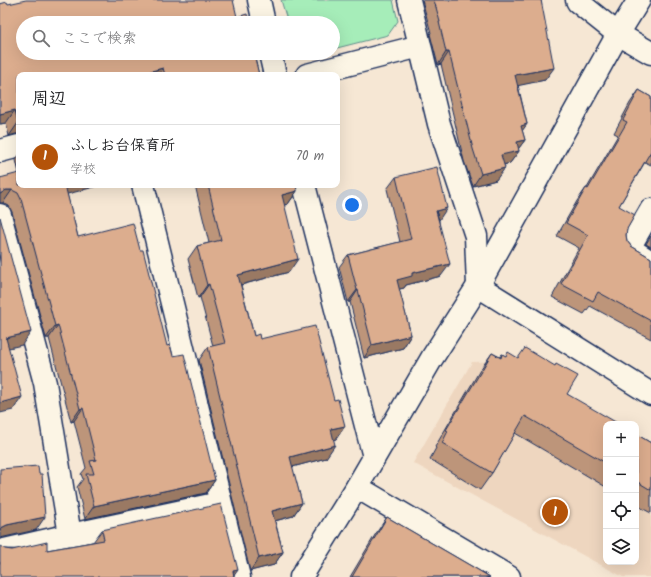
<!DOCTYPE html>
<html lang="ja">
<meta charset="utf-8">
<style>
body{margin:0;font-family:Kalam,"Klee One",sans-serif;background:#f2f2f2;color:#202124}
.controls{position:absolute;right:12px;bottom:12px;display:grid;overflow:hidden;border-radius:8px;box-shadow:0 4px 16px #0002}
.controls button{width:36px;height:36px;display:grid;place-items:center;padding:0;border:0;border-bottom:1px solid #e0e0e0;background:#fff;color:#202124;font:20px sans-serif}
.you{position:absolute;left:352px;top:205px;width:14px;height:14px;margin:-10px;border:3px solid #fff;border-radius:50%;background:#1a73e8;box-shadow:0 0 0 6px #1a73e833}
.badge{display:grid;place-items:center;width:26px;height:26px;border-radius:50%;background:#b45309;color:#fff;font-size:13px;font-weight:700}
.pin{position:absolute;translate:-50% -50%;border:2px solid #fff;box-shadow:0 1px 4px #0006}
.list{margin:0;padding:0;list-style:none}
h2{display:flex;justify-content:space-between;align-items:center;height:52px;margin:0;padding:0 16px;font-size:17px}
h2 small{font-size:13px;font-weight:400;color:#757577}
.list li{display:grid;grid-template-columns:26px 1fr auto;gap:12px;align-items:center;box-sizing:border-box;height:64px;padding:0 16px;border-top:1px solid #e0e0e0}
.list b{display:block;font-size:15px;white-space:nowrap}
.list p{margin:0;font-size:13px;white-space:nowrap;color:#757577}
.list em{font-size:13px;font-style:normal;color:#757577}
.icon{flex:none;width:22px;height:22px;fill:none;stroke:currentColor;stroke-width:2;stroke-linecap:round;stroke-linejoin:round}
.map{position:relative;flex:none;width:651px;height:577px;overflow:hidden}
.search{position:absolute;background:#fff;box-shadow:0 4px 16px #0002;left:16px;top:16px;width:324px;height:44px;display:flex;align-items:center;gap:10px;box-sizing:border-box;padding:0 14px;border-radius:22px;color:#757577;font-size:15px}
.panel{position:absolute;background:#fff;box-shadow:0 4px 16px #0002;left:16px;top:72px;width:324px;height:116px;border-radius:8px}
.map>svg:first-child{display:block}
</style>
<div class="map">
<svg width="651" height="577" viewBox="0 0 651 577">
<rect width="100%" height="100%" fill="#f6e7d4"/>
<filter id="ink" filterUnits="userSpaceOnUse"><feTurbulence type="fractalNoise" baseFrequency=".025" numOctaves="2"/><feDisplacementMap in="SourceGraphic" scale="8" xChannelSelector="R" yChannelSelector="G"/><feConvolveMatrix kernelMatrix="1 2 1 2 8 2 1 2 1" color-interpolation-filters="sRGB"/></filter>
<g filter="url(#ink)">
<!-- built -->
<path fill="#eed6bf" d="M507,361L606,428V562H636V449L651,459V577H623L413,463L472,362Z"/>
<!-- green -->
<path fill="#a6edb9" stroke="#608e8c" d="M281,0H393L398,21L388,35L333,49V23H288Z"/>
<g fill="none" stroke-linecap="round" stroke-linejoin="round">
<defs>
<g id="street">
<path d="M259,0L264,23"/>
<path d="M409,0L439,124L476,236L478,286"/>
<path d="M577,0L578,2L618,34L651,53"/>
<path d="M270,53L275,75"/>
<path d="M307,75L420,46"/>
<path d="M0,151L19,146"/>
<path d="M143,185L239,577"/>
<path d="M304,185L374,457"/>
<path d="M651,210L629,248L651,262"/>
<path d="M0,215L45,383L70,535L0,551"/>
<path d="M357,487L509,577"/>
<path d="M70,535L220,503"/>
</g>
<g id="secondary">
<path d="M478,286L651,394"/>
<path d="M301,577L357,487L432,358L478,286L618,34L639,0"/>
</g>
</defs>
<!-- street casing -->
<use href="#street" stroke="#1b2f5e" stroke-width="25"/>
<!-- secondary casing -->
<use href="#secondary" stroke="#1b2f5e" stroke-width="25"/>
<!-- street -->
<use href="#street" stroke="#fcf5e5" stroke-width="22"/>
<!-- secondary -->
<use href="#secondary" stroke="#fcf5e5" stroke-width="22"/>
</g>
<!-- wall -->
<g fill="#bd957a" stroke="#1b2f5e">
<path d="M422,0H541L545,80L518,85L527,124L522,130L525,140L518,149L519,151L510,163L504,165L496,180L473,186L464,161L441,64L438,65L430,34L431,33Z"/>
<path d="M0,4L237,17L255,60L259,75H19V134H16L9,136L6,123L0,124Z"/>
<path d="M639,90L651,97V165L645,162L619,206L627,229L626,235L627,241L631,246L651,258V339L590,306L584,314L552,297L579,248L557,236L577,201L586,188H587L618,135L614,133L630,103Z"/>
<path d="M19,155V173L16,160Z"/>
<path d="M396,177L439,220L441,276L406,285L404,288L399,289L411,335L403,348L364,358L350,302H348L339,267L348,255L400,242L387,189Z"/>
<path d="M0,178L67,194L78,237L167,346L173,356L215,480L206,493L85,519L77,487L83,479L81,474L86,468L74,421L71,422L49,338H46L12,212L9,206L3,203H0Z"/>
<path d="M195,185H296L297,191L288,204L284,205L289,272L241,285L254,336L260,339L334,400L345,426L336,439H334L326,458L292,467L302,503L293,516L275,521L283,552L274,565L250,571L199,360L208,347L213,346L200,297L198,298L188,259L197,246L209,243Z"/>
<path d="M651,236V247L646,244Z"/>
<path d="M492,353L500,357L502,354L567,394L606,424V487L515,433L492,473L480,490L430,459L436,448L435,447L480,370Z"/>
<path d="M636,434L651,443V513L636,505Z"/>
<path d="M387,517L490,577H350L375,535Z"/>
<path d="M102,530L234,576L5,549L47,550L93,542Z"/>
</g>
<!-- shaded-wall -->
<g fill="#9a7963" stroke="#1b2f5e">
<path d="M446,52H449L441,64L438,65Z"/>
<path d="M163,68L159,75H136Z"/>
<path d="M554,68L545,80L507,88L515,75Z"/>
<path d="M15,110L6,123L0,124V114Z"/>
<path d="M18,123H19V134H16L9,136Z"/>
<path d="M527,124L518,137L521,126Z"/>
<path d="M525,140L516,152L519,151L510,163L493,168L501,155L517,142Z"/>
<path d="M505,168L496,180L473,186L481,174Z"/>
<path d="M64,185H102L56,197Z"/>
<path d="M6,190H12L3,203H0V194Z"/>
<path d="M297,191L288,204L273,208L282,195Z"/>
<path d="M447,208L439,220L436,211Z"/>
<path d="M298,259L289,272L229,288L238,275Z"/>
<path d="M450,264L441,276L406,285L404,288L388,292L397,280L412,273Z"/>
<path d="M209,284L200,297L198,298L207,285Z"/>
<path d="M357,290H358L350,302H348Z"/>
<path d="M58,325L49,338H46L55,326Z"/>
<path d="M31,332L22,345L0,350L6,338Z"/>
<path d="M411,335L403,348L364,358L372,345Z"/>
<path d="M22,397L13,410L0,413V403Z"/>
<path d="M83,408L74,421L71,422L80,409Z"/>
<path d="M345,426L336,439L322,442L331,429Z"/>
<path d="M335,445L326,458L281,470L290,457Z"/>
<path d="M215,480L206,493L85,519L94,506Z"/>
<path d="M302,503L293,516L263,524L272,511Z"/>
<path d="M45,517L36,530L0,538V530L1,528L7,525Z"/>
<path d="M283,552L274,565L250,571L259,558Z"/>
<path d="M238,570L233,577V571Z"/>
</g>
<!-- building -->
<g fill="#dcad8e" stroke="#1b2f5e">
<path d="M26,0H233L237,17L247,14L249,23H23V53H256L257,57L255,58L259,75H165L163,68L136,75H19V123H18L15,110L0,114V4L7,2L8,4Z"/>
<path d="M434,0H541L554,68L515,75L527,124L521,126L525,140L517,142L519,151L501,155L505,168L481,174L473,149L449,52H446L439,22H440Z"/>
<path d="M639,90L651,97V151L619,206L635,215L627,229L626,235L627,241L631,246L651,258V321L598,292L593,301L561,284L588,235L566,223L586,188L588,189L627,122L623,120Z"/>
<path d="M437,167L447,208L436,211L450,264L412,273V276L397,280L411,335L372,345L358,290H357L348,255L411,239L396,177Z"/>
<path d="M19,173V185H65L78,237L133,223L140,250H143L167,346L170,345L173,356L184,354L215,480L94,506L86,474H94L90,461L96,460L83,408L80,409L58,325L55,326L21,199L18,193L12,190H6L0,194V178Z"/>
<path d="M208,185H296L297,191L282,195L298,259L238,275L254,336L259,334L260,339L315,326L334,400L338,399L345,426L331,429L335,445L290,457L302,503L272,511L283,552L259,558L208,347L225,343L209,284L207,285L197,246L221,240Z"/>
<path d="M0,217L31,332L6,338L22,397L0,403Z"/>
<path d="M525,348L555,366L556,364L578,376L567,394L619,424H606V463L525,416L492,473L442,443L448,431L446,430L492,353L501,358L502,354L506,356L508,352L518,358Z"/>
<path d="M636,434L651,443V490L636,481Z"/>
<path d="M38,466L39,474H42L45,517L7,525L1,528L0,530V469Z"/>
<path d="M221,504L238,570L233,571L234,577H0V546L5,549L12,550L47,542V550L104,540L102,530Z"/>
<path d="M387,517L490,577H352Z"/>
</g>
</g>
</svg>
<div class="controls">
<button>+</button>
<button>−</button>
<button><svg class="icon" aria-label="locate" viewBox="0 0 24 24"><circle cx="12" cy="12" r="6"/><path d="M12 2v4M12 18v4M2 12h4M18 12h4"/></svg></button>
<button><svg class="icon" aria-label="layers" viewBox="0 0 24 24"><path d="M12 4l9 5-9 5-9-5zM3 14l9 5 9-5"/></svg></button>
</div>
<div class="you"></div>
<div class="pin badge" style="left:555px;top:512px">1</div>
<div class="search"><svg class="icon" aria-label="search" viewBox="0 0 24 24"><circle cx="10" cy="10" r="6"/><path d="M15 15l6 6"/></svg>ここで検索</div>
<section class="panel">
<h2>周辺<small></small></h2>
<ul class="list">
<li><span class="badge">1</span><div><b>ふしお台保育所</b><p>学校</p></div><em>70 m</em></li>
</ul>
</section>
</div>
